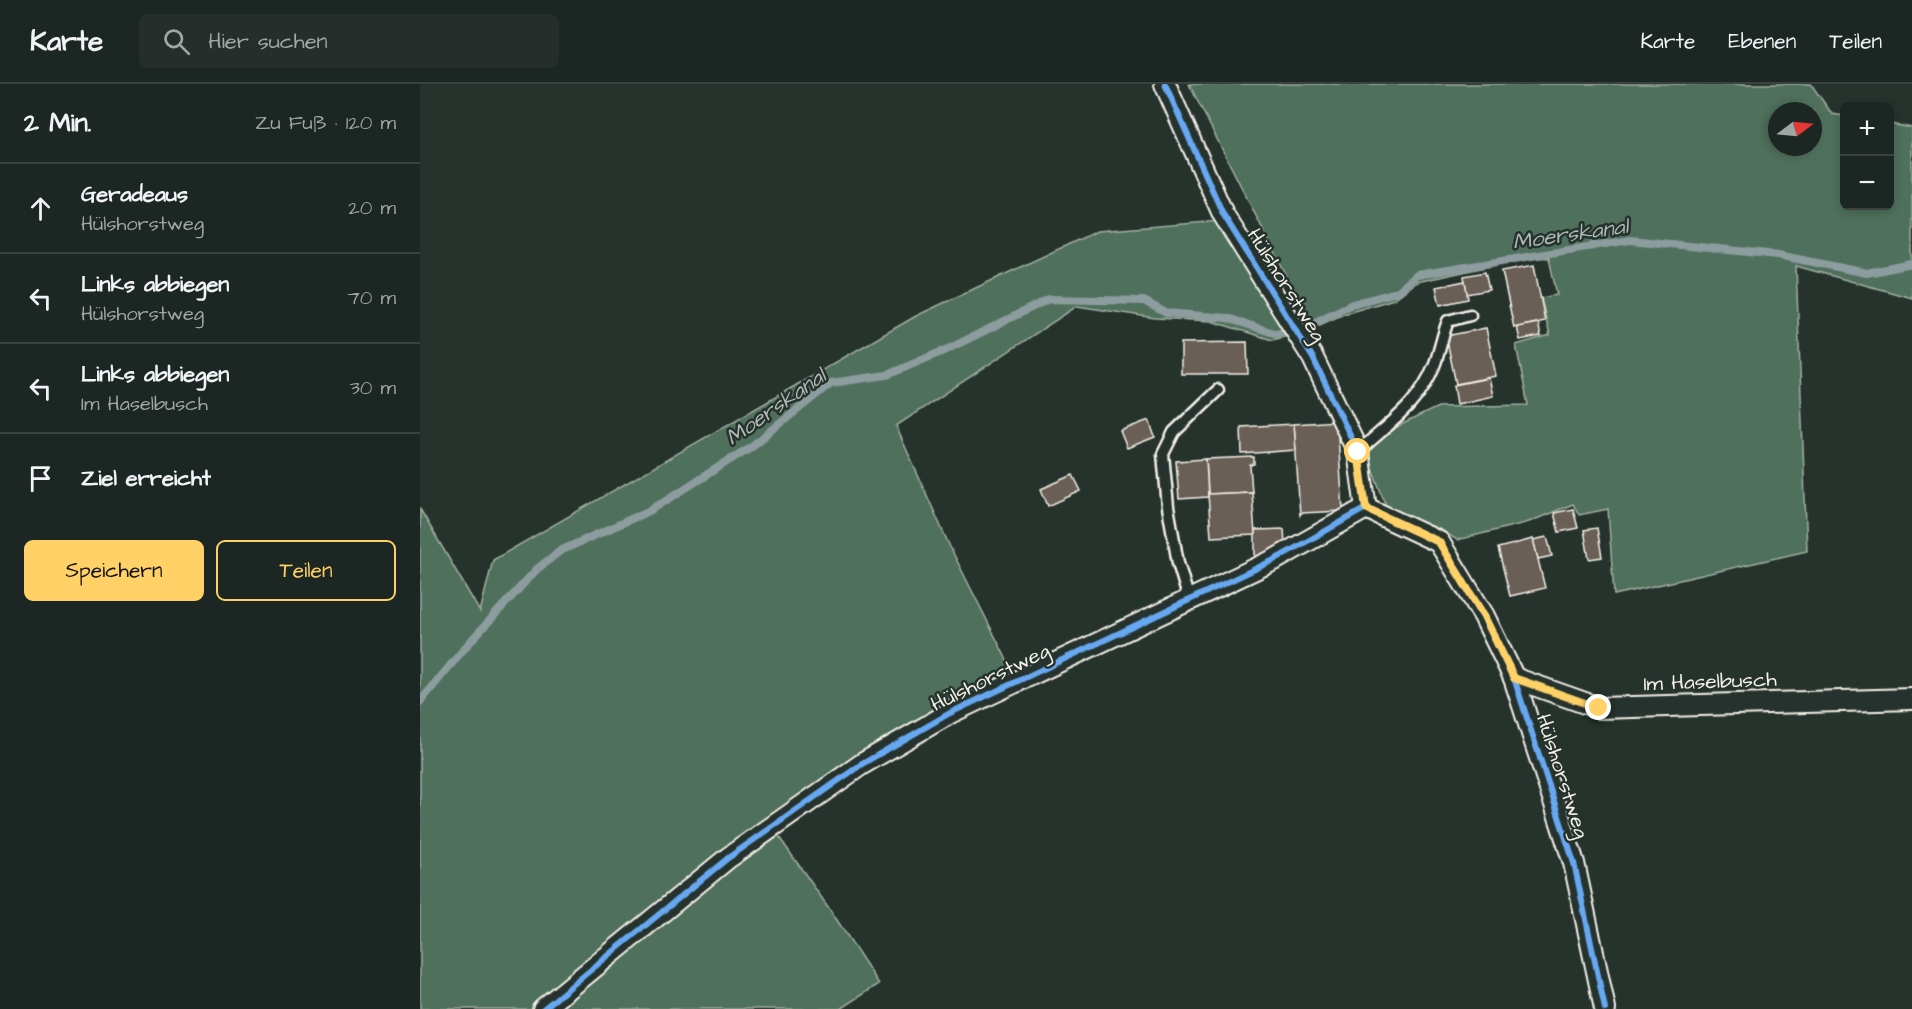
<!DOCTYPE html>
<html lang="de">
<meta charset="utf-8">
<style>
body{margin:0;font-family:"Architects Daughter",sans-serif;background:#252e2a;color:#f1f3f6}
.controls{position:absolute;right:18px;top:18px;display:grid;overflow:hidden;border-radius:9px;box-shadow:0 3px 9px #0003}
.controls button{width:54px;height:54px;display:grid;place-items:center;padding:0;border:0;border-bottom:2px solid #3a4340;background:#1c2622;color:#f1f3f6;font:30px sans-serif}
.compass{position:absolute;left:1348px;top:18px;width:54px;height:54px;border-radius:50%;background:#1c2622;box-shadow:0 3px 9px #0003;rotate:74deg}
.stop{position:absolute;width:18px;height:18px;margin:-14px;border:4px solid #ffd166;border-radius:50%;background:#fff}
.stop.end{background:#ffd166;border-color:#fff;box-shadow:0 2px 6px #0008}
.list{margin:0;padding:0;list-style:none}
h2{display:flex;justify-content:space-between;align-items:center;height:78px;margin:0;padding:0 24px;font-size:26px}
h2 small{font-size:20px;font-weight:400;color:#a0a5a5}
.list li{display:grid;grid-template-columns:39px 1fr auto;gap:18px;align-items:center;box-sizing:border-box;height:90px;padding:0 24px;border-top:2px solid #3a4340}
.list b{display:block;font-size:22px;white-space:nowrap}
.list p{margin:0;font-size:20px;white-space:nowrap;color:#a0a5a5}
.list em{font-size:20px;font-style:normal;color:#a0a5a5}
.actions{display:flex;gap:12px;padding:18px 24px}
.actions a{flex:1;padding:14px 0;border:2px solid #ffd166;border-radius:9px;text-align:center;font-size:21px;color:#ffd166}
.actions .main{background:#ffd166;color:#111}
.icon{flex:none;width:33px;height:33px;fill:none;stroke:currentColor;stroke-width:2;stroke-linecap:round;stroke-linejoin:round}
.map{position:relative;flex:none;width:1492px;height:925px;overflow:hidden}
header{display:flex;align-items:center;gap:36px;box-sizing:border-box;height:84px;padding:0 30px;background:#1c2622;border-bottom:2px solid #3a4340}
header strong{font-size:28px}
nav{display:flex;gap:33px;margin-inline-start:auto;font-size:21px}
.search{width:420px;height:54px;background:#252e2a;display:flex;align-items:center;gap:15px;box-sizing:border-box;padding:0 21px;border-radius:9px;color:#a0a5a5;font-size:22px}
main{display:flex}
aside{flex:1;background:#1c2622}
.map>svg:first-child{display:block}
</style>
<header>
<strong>Karte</strong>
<div class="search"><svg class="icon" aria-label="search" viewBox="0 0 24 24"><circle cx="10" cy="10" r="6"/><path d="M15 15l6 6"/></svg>Hier suchen</div>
<nav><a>Karte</a><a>Ebenen</a><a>Teilen</a></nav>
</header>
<main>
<aside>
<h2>2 Min.<small>Zu Fuß · 120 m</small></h2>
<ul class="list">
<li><svg class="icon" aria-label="ahead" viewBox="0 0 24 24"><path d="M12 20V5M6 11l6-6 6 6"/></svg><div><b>Geradeaus</b><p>Hülshorstweg</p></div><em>20 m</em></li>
<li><svg class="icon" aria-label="left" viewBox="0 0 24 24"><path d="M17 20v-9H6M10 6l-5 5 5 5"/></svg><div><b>Links abbiegen</b><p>Hülshorstweg</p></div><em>70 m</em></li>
<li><svg class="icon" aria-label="left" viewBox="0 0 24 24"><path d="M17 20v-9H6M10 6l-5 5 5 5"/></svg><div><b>Links abbiegen</b><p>Im Haselbusch</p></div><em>30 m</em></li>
<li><svg class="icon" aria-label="arrive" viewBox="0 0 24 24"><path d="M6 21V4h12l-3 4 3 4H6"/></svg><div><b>Ziel erreicht</b></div></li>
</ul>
<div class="actions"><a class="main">Speichern</a><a>Teilen</a></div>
</aside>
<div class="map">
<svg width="1492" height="925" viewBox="0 0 1492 925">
<rect width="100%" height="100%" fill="#26332d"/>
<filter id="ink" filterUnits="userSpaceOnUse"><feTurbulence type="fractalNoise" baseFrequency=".0167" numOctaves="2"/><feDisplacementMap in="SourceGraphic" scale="12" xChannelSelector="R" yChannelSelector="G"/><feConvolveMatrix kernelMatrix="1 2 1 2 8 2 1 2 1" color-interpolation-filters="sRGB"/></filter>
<g filter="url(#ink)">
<!-- green -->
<g fill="#4f705b" stroke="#a2b0a2" stroke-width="1.5" fill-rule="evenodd">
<path d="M769,0H1391L1412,30L1424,32V122H1470V40L1492,44V214L1376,182L1387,467L1194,511L1188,425L1159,431L1153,420L1109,438L1037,456L1021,446L967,425L943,359L1018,323L1108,321L1096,261L1130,251L1121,214L1137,211L1129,174L1112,173L997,198L974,215L924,230L893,244ZM1357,27H1393V63H1357Z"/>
<path d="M800,137L873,251L852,256L791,237L735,234L657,222L476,342L530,463L599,600L352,743L413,830L459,900L421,925H0V425L60,528L73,476L496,232L677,147Z"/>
</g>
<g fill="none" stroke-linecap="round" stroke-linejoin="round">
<!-- stream -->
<g stroke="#8d9c9f" stroke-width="8">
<path d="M895,238L932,220L977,208L997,191L1210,156L1358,171L1447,189L1492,180"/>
<path d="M0,618L48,560L117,485L140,467L231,426L332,362L411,299L467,291L528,265L629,215L724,217L746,229L807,234L857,250L869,246"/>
</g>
</g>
<!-- building -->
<g fill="#6b5f57" stroke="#f4f1e8" stroke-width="1.5">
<path d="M1114,181L1125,237L1094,244L1082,187Z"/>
<path d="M1065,188L1069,206L1047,210L1044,192Z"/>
<path d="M1045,197L1048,215L1020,221L1016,203Z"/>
<path d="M1118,239L1121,252L1100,256L1097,243Z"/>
<path d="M1066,244L1076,292L1036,300L1026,252Z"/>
<path d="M827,258L828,290H761V259Z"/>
<path d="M1069,294L1073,312L1037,320L1034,301Z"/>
<path d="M729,336L735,353L707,364L700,347Z"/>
<path d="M917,337L923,427L881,429L880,431L874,340Z"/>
<path d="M874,340L876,366L822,370L821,343Z"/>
<path d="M834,373V380L830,381L832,408L788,410L786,375Z"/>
<path d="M786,375L788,413L759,415L756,377Z"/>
<path d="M653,391L661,407L628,422L621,405Z"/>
<path d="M832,408L835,451L791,453L788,410Z"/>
<path d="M1153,425L1158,444L1139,448L1134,429Z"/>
<path d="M1177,444L1182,473L1169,475L1164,446Z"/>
<path d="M864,445L865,460L835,474V446Z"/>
<path d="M1127,453L1132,472L1118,475L1113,456Z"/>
<path d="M1113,455L1125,504L1090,512L1078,464Z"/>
</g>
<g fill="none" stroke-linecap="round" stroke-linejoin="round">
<defs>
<g id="service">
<path d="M938,368C969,339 997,323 1014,282C1020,267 1022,252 1028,237L1050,231"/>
<path d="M769,516L758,479L748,423L743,370L754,348L798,306"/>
</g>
<g id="minor">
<path d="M946,424L1019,458L1064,532L1094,594L1154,779L1185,925"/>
<path d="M1094,594L1179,624L1492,615"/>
<path d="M123,925L308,774L442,680L530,629L854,476L946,424L938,368L893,274L803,130L745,0"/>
</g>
</defs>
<!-- service casing -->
<use href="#service" stroke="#f4f1e8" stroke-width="15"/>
<!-- minor casing -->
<use href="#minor" stroke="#f4f1e8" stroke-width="24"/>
<!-- service -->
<use href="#service" stroke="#26332d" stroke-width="10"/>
<!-- minor -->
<use href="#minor" stroke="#26332d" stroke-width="20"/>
<defs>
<g id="cycleway">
<path d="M946,424L1019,458L1064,532L1094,594L1154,779L1185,925"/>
<path d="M123,925L308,774L442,680L530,629L854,476L946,424L938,368L893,274L803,130L745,0"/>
</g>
</defs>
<!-- cycleway casing -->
<use href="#cycleway" stroke="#26332d" stroke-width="10"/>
<!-- cycleway -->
<use href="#cycleway" stroke="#66a8f1" stroke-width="6"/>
</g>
</g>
<g fill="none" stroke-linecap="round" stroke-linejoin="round" filter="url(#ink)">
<!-- route -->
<path stroke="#ffd166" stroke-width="8" d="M938,368L946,424L1019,458L1064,532L1094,594L1179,624"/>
</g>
<g text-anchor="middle" stroke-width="5" stroke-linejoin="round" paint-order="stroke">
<!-- street labels -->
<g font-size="21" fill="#f4f1e8" stroke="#26332d">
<text transform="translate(867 201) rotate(58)" y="7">Hülshorstweg</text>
<text transform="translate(570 593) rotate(-26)" y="7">Hülshorstweg</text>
<text transform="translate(1290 597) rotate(-2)" y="7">Im Haselbusch</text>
<text transform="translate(1143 692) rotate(72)" y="7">Hülshorstweg</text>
</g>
<!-- water labels -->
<g font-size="22" font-style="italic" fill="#b0b9b7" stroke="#26332d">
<text transform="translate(1150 149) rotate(-8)" y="8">Moerskanal</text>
<text transform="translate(355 322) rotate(-35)" y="8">Moerskanal</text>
</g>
</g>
</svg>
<div class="controls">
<button>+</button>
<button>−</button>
</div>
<svg class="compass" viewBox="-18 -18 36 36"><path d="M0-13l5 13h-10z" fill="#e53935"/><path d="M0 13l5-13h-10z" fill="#a0a5a5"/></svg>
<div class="stop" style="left:938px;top:368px"></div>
<div class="stop end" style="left:1179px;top:624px"></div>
</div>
</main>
